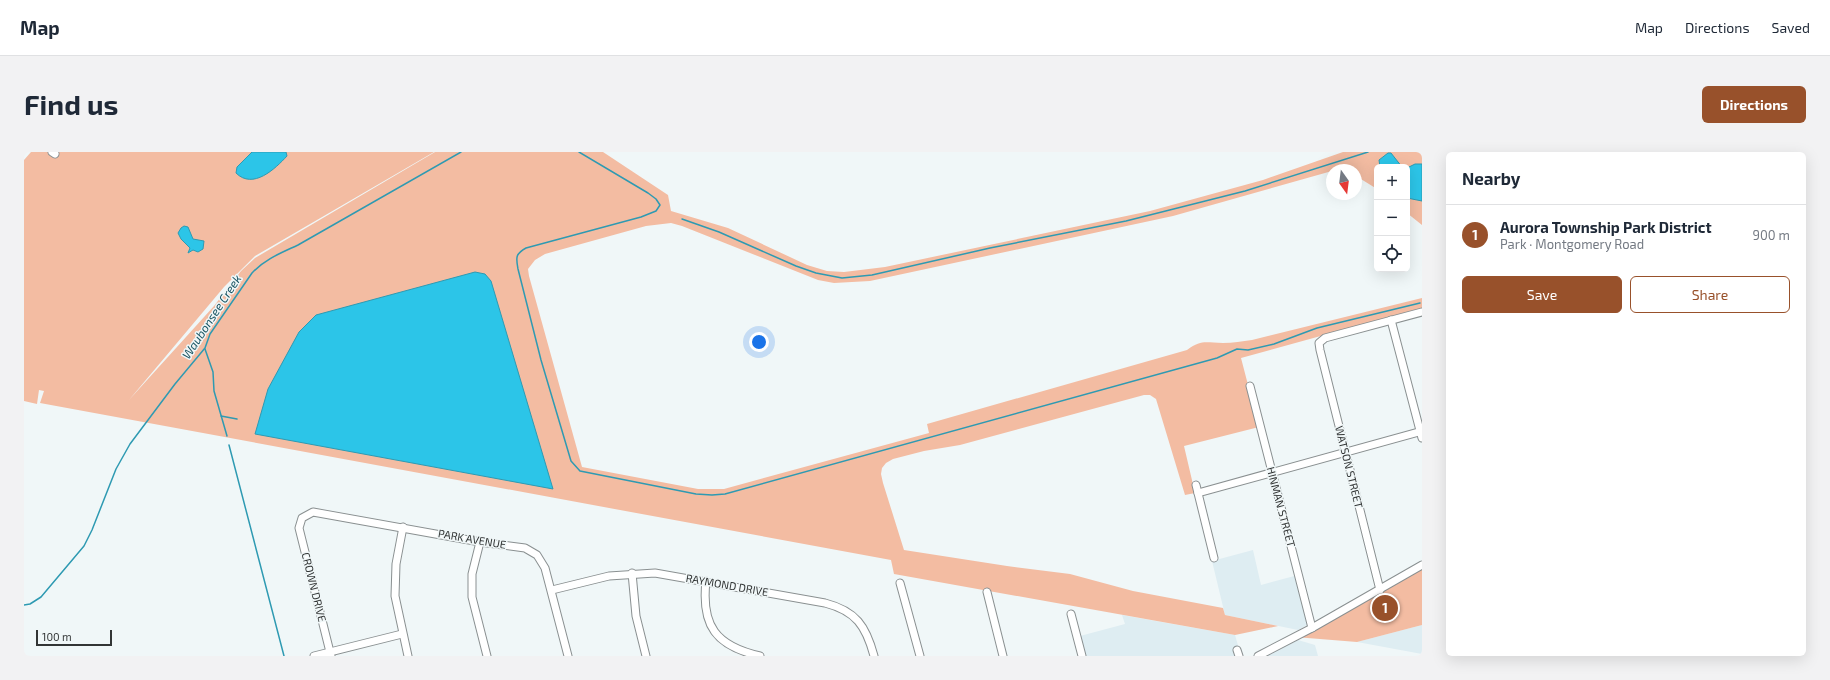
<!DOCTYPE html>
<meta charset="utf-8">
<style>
body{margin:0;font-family:"Exo 2",sans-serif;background:#f2f2f3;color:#1f2937}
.controls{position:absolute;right:12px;top:12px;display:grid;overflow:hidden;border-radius:6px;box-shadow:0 4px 16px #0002}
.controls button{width:36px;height:36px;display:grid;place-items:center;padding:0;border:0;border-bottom:1px solid #e0e1e3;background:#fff;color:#1f2937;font:20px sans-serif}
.compass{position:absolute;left:1302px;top:12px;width:36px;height:36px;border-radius:50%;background:#fff;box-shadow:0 4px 16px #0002;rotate:166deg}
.scale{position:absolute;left:12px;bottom:10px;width:76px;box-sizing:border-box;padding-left:4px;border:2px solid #323535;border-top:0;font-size:11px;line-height:14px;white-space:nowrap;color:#323535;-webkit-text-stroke:3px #f0f7f8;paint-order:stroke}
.you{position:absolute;left:735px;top:190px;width:14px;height:14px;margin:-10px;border:3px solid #fff;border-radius:50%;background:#1a73e8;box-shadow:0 0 0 6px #1a73e833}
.badge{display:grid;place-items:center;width:26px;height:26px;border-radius:50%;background:#98512b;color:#fff;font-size:13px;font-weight:700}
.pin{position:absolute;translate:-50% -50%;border:2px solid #fff;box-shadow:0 1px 4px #0006}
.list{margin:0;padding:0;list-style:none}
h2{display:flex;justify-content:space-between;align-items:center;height:52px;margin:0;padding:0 16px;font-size:17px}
h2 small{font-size:13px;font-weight:400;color:#747a83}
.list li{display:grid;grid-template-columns:26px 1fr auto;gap:12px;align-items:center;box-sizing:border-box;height:60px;padding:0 16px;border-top:1px solid #e0e1e3}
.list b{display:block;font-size:15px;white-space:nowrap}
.list p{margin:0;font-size:13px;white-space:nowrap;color:#747a83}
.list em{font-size:13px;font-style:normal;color:#747a83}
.actions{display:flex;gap:8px;padding:12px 16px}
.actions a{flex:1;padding:9px 0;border:1px solid #98512b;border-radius:6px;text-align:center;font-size:14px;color:#98512b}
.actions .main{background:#98512b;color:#fff}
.icon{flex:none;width:22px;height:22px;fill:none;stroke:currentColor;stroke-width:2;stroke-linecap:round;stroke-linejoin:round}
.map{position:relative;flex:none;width:1398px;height:504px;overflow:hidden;border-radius:6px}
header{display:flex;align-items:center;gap:24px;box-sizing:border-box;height:56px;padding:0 20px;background:#fff;border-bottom:1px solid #e0e1e3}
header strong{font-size:19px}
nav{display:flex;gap:22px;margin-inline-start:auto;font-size:14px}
.intro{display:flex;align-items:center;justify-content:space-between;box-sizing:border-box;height:96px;padding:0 24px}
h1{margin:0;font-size:28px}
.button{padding:10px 18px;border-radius:6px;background:#98512b;color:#fff;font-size:14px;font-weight:700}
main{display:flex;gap:24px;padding:0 24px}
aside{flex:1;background:#fff;border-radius:6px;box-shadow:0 4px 16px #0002}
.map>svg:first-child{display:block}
</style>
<header>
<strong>Map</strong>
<nav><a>Map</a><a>Directions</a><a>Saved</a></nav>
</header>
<div class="intro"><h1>Find us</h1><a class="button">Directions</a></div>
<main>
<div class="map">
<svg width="1398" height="504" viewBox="0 0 1398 504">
<rect width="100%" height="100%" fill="#f0f7f8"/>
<!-- built -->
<g fill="#deedf2">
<path d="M1229,398L1237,433L1274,423L1286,471L1274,478L1201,463L1188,409Z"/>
<path d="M1098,463L1211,483L1217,504H1061L1056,484L1101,472Z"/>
<path d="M1398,473V502L1333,490Z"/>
<path d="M1274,488L1291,493L1294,504H1243Z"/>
</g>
<!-- green -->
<g fill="#f3bca2">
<path d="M7,0H410L231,104L200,135L105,248L190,154L217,119L231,106L411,0H579L644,43L647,59L704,76L783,113L803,119L820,120L861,115L1126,59L1239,28L1319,0H1398V73L1383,61V15H1353V37L1332,24V18H1308V19L1149,64L846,129L810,131L794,128L658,74L647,71L622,74L521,102L511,108L504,117L505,124L558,315L674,337H700L905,281L903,272L1163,198C1178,187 1182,191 1199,191C1209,191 1218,189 1228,188L1398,146V156L1217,206L1235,275L1160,294L1171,341L1161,343L1132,247L1126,243H1120L936,293L900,299L869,307L862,311L858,316L857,322L859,331L880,398L983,414L1046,422L1109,439L1199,456L1201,463L1254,474L1211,483L870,422L867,408L16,251L20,239L15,238L13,252L0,249V8Z"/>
<path d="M1398,413V473L1333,490L1271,485Z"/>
</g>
<!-- water -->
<g fill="#2cc5e8" stroke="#2e9ab2">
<path d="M228,0H262L263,4C251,17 229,38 212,21L213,15Z"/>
<path d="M1364,1H1367L1378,15H1356L1355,8Z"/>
<path d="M1391,12H1398V49L1383,46V16Z"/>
<path d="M160,74L164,75L169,87L180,89L179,97L174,100L169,98L164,101L166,96L157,87L154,81L157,76Z"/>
<path d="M451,120L461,122L467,129L529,337L231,282L244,237L275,180L292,163Z"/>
</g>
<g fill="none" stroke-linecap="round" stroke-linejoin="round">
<!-- stream -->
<g stroke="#2e9ab2" stroke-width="1.5">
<path d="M555,0L624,41L632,47L636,53L632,59L617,65L502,96C491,102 492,106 494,117L517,208L547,309L556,319L672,342L688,343L701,342L1193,206L1213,197L1224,198L1250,192L1293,176L1396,151"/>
<path d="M658,67L695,80L772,114L792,121L818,126L848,123L966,96L1102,69L1221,39L1344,0"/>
<path d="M181,197L189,220L190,239L203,284"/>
<path d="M197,264L213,267"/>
<path d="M205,293L260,504"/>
<path d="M0,453L6,452L17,445L60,394L68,378L92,317L106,292L151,232L181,196L186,182L228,121C241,107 257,101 274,93L437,0"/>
</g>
<defs>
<g id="minor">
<path d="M28,0L31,2"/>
<path d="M1367,168L1398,286"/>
<path d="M1226,234L1288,476"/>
<path d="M1172,333L1190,406"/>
<path d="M1174,341L1398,279"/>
<path d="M379,375L372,412L371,444L384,504"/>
<path d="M456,390L448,422V445L463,504"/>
<path d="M608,421L612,464L622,504"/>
<path d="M682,429C677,474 692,494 736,504"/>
<path d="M876,431L896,504"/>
<path d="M528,438L585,424L631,421L801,451C832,459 842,474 850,504"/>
<path d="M1356,438L1296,198L1295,191L1301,186L1398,160"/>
<path d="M963,440L979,504"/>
<path d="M1047,462L1058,504"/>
<path d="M1213,498L1215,504"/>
<path d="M290,504L378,482"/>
<path d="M307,504L275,376L278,366L289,360L456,390L501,396L513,403L521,416L544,504"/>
<path d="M1234,504L1288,476L1398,413"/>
</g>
</defs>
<!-- minor casing -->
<use href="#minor" stroke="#8a9091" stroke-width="9"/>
<!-- minor -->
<use href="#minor" stroke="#fff" stroke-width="7"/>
</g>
<g text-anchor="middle" stroke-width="3" stroke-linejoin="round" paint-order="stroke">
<!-- street labels -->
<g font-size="11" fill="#323535" stroke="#f0f7f8">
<text transform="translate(1325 315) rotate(76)" y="4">WATSON STREET</text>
<text transform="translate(1257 355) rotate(75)" y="4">HINMAN STREET</text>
<text transform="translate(448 387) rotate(10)" y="4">PARK AVENUE</text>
<text transform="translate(703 433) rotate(10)" y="4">RAYMOND DRIVE</text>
<text transform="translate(290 435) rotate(76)" y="4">CROWN DRIVE</text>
</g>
<!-- water labels -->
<g font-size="12" font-style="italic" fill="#195462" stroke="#f0f7f8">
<text transform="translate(188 165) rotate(-57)" y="4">Waubonsee Creek</text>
</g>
</g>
</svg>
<div class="controls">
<button>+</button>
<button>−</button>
<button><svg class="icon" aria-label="locate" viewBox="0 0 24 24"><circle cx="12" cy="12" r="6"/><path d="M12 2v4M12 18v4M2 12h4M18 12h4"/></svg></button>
</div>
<svg class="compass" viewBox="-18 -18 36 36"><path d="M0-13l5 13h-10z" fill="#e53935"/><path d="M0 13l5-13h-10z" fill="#747a83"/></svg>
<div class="scale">100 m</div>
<div class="you"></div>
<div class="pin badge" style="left:1361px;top:456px">1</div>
</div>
<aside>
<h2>Nearby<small></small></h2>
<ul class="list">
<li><span class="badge">1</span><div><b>Aurora Township Park District</b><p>Park · Montgomery Road</p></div><em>900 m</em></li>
</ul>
<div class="actions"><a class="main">Save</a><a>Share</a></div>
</aside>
</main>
